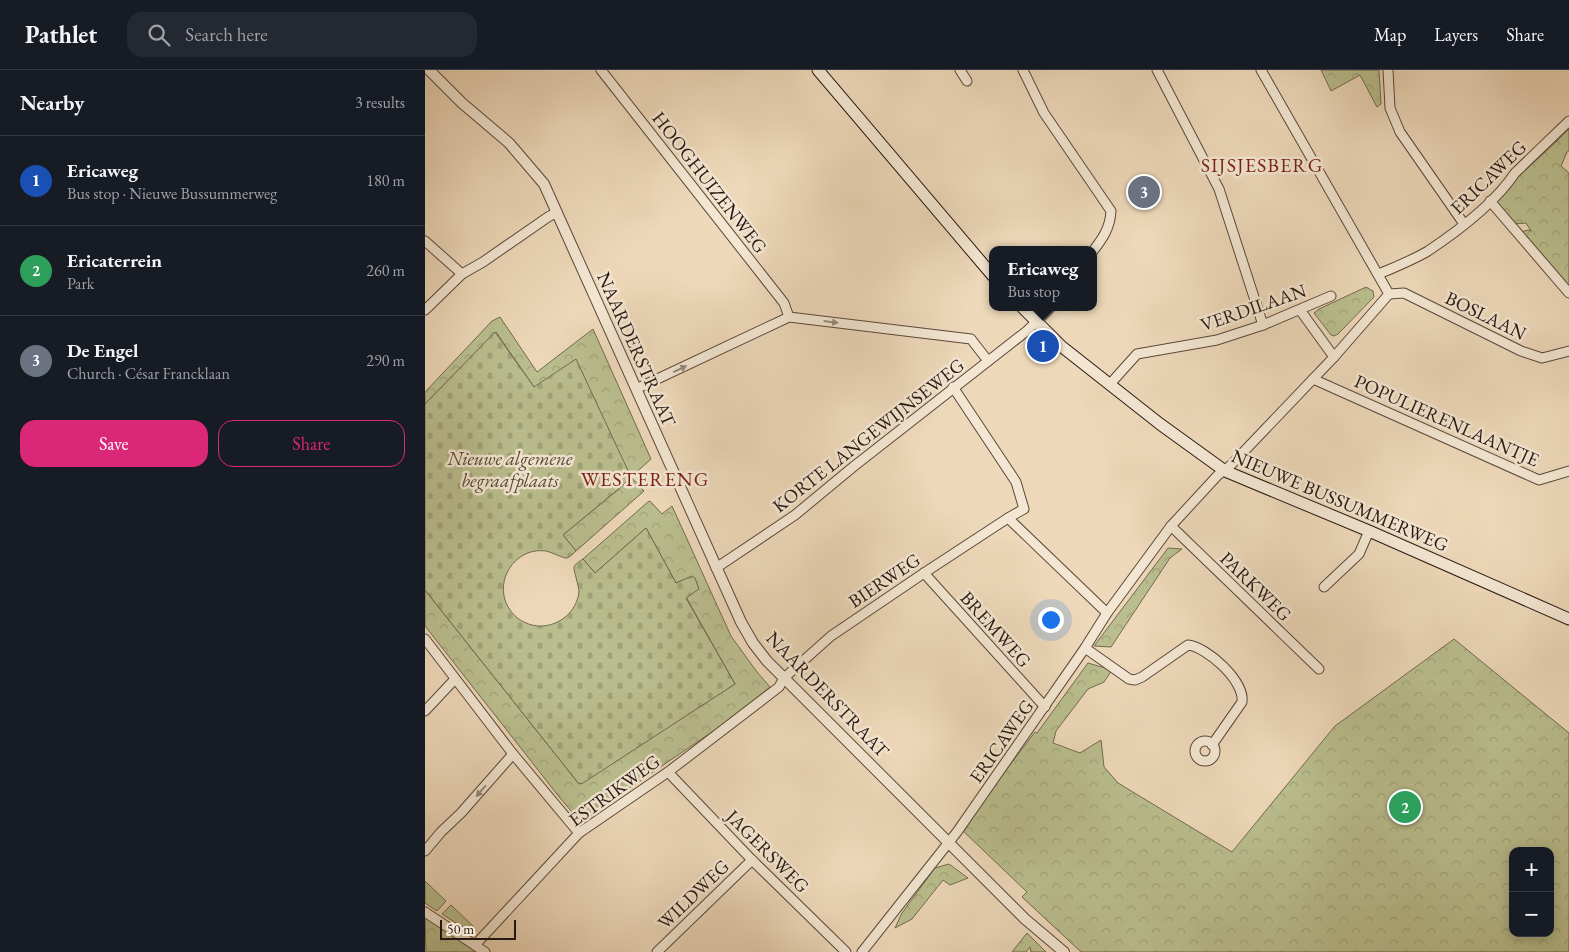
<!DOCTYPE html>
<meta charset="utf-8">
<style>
body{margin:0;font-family:"EB Garamond",serif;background:#242831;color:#f1f3f6}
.controls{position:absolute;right:15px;bottom:15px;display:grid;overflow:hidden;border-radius:10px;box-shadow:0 2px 12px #0003}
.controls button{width:45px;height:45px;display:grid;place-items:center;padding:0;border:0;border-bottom:1px solid #363941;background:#171b24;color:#f1f3f6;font:25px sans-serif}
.scale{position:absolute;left:15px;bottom:12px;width:76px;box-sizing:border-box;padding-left:5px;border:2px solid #291711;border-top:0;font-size:14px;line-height:18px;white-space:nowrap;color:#291711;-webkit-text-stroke:4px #f3e6d2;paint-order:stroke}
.you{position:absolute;left:625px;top:549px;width:18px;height:18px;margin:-12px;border:4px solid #fff;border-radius:50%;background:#1a73e8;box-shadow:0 0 0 8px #1a73e833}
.badge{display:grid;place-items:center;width:32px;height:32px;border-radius:50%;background:#db2777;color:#fff;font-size:16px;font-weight:700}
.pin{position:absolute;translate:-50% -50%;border:2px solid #fff;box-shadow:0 1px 5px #0006}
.popup{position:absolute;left:564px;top:176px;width:108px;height:65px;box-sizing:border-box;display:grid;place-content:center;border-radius:10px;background:#171b24;filter:drop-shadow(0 1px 4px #0005);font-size:16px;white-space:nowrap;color:#9ea1a6}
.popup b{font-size:19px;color:#f1f3f6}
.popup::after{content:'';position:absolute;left:50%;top:100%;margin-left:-10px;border:10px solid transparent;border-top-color:#171b24}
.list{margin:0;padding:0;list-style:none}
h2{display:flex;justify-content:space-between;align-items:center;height:65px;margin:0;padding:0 20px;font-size:21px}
h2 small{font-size:16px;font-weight:400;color:#9ea1a6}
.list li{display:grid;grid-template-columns:32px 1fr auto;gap:15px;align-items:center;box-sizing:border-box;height:90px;padding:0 20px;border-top:1px solid #363941}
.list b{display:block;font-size:19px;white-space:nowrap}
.list p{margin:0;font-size:16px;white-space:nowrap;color:#9ea1a6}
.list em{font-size:16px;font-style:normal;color:#9ea1a6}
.actions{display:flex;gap:10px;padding:15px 20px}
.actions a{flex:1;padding:11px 0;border:1px solid #db2777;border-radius:15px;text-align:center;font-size:18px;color:#db2777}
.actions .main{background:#db2777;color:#fff}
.icon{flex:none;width:28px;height:28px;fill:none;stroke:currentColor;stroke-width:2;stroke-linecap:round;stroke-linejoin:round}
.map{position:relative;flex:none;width:1144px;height:882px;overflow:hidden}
header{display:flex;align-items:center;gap:30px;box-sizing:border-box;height:70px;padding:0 25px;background:#171b24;border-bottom:1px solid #363941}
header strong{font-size:24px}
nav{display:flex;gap:28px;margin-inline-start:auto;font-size:18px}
.search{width:350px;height:45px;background:#242831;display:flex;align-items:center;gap:12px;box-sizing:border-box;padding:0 18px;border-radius:15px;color:#9ea1a6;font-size:19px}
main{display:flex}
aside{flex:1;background:#171b24}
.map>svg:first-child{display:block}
</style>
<header>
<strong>Pathlet</strong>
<div class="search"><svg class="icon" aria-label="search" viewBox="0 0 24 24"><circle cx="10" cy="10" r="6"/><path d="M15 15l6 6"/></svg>Search here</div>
<nav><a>Map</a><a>Layers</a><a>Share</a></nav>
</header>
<main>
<aside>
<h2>Nearby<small>3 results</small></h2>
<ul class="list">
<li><span class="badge" style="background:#1a4fb4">1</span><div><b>Ericaweg</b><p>Bus stop · Nieuwe Bussummerweg</p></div><em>180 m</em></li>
<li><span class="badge" style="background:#2e9e5b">2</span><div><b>Ericaterrein</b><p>Park</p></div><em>260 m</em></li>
<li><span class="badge" style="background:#6b7280">3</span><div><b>De Engel</b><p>Church · César Francklaan</p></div><em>290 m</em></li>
</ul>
<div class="actions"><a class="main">Save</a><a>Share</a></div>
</aside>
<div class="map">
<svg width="1144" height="882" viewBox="0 0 1144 882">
<defs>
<pattern id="forest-crowns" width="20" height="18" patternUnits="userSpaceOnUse" patternTransform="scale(1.25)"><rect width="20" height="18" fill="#babe8e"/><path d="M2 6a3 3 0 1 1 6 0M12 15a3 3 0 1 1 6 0" fill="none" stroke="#a0a379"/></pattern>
<pattern id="cemetery-stones" width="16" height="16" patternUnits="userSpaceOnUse" patternTransform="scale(1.25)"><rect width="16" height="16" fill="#babe8e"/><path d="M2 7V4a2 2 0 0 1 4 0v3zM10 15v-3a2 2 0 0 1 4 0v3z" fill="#a0a379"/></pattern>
</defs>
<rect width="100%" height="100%" fill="#edd8b9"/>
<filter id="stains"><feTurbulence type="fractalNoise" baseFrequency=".004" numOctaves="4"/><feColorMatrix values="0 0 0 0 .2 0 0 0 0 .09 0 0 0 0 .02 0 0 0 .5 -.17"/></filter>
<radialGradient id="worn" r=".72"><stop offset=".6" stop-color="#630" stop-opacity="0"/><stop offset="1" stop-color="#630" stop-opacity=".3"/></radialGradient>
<!-- green -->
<g fill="#babe8e" stroke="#726a50">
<path d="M0,811L21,831L12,841L0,833Z"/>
<path d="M26,835L49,857L45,862L17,844Z"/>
</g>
<!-- forest -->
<g fill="url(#forest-crowns)" stroke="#726a50" fill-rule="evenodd">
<path d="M896,0H954L956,34L952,37L935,5L906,21Z"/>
<path d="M1144,58V81L1142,82L1136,96L1144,103V220L1096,162L1103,160L1106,161L1101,153L1089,154L1069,129L1132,71Z"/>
<path d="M941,217L948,221L949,227L913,264L909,266L906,265L889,243L894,239Z"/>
<path d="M75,247L112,302L168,259L226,389L206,407L219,421L151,481L138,465L196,417L206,407L109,317L71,262L0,334V322L67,251Z"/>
<path d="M224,431L226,432L237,444L247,436L306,566L332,602L345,617L309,647L200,721L158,751L153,749L135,728L0,556V520L154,714L310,614L261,527L258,510L251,513L221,458L170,503L158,489Z"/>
<path d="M743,478L757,479L745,488L686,577L669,576Z"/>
<path d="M1029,569L1144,663V882H656L597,827L602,822L536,759L610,662L612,663L663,593L687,600L679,612L663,619L631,661L628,673L655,683L676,670L679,697L693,713L807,782L910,656ZM1088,781H1125V863H1088Z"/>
<path d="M524,794L543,808L525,815L518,810L487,849L470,858L477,843L510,798Z"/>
<path d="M0,847L46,877L51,882H1Z"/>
<path d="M602,863L621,882H606L605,877L601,882H587Z"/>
</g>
<!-- cemetery -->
<path fill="url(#cemetery-stones)" stroke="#726a50" d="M70,262L109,317L151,289L206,407L196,417L138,465L151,481C149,483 145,487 142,488C140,489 126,482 121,481C94,477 72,504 80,530C83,539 90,548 99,552C122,564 151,548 154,522C154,516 148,499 149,497C150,494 155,491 158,489L170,503L221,458L251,513L267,506L270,508L274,519L261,528L310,614L158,713L154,714L0,520V334Z"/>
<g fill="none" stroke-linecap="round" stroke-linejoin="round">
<defs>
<g id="minor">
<path d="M176,0L359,233L364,247"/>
<path d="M535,0L542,11"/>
<path d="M598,0L619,43L686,141C685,158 678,168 668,181"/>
<path d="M732,0L794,119L838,255"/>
<path d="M836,0L964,224"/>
<path d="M963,0L965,38L975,62L1039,154"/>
<path d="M1065,131L1144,223"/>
<path d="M0,171L37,204"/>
<path d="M954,204C970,197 988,190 1003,181C1033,161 1070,133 1090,103L1144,51"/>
<path d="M964,224L979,223L1096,281L1117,288L1144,281"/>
<path d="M0,240L37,204L58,192L123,147L132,142"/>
<path d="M875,240L909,287"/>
<path d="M888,309L1114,410L1144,401"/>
<path d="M685,314L712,284L792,270L838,255L906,226"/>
<path d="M528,317L591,412L599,439L583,448L682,543"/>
<path d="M211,319L364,247L546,269L563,291"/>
<path d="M746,456L894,599"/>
<path d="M291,498L370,445L428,397L603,260L626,237"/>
<path d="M499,503L620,637"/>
<path d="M899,517L934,484L944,461"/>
<path d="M0,569L88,684L154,763"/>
<path d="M660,578L704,609L710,610L717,607L763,575C782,577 820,611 817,632L787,675"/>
<path d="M0,641L30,609"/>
<circle cx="780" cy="681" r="10"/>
<path d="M243,702L327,790L421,882"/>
<path d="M0,781L16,762L36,743L88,684"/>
<path d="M0,842L60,882"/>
<path d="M51,874L154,763L243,702L354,617L359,608L406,566L499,503L583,448"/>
<path d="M232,882L327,790"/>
<path d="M437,882L532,762L660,578L682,543L746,456L793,405L806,395L909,287L964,224"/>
</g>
<path id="tertiary" d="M4,0L37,33L84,73L119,114L316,552L328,573L342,591L600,849L639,882"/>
<g id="secondary">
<path d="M393,0L568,206"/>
<path d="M597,237L636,276L735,354L800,401L944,461L1144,549"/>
</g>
</defs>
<!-- minor casing -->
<use href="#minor" stroke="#5a473b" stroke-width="11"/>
<!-- tertiary casing -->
<use href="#tertiary" stroke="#5a473b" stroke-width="12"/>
<!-- secondary casing -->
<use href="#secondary" stroke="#291711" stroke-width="13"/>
<!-- minor -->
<use href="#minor" stroke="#f3e6d2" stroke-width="9"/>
<!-- tertiary -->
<use href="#tertiary" stroke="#f3e6d2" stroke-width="10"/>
<!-- secondary -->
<use href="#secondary" stroke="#f3e6d2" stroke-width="11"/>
</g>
<!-- one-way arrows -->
<defs><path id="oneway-solid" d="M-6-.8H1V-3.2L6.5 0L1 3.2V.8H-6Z" transform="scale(1.25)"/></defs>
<g fill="#98897b">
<use href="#oneway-solid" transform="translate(406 252) rotate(7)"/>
<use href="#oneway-solid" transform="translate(255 299) rotate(-25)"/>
<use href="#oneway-solid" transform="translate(56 721) rotate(131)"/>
</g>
<g text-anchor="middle" stroke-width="5" stroke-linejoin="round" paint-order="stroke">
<!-- street labels -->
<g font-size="19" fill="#291711" stroke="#f3e6d2">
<text transform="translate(1063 107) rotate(-44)" y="7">ERICAWEG</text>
<text transform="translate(285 112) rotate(52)" y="7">HOOGHUIZENWEG</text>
<text transform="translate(828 237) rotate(-19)" y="7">VERDILAAN</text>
<text transform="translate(1061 245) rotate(26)" y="7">BOSLAAN</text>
<text transform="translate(212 279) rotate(66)" y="7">NAARDERSTRAAT</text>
<text transform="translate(1022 350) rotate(24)" y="7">POPULIERENLAANTJE</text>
<text transform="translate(443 365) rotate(-38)" y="7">KORTE LANGEWIJNSEWEG</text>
<text transform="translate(915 430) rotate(23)" y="7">NIEUWE BUSSUMMERWEG</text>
<text transform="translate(459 510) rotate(-34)" y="7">BIERWEG</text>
<text transform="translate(831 516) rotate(44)" y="7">PARKWEG</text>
<text transform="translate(571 559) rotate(48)" y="7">BREMWEG</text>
<text transform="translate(403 624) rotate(46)" y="7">NAARDERSTRAAT</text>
<text transform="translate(576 671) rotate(-55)" y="7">ERICAWEG</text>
<text transform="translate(189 720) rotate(-36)" y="7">ESTRIKWEG</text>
<text transform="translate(343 781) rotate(45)" y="7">JAGERSWEG</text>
<text transform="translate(268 824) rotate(-44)" y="7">WILDWEG</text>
</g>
<!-- park labels -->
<g font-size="19" font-style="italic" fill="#544936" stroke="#f3e6d2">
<text x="85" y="395">Nieuwe algemene<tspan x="85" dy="22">begraafplaats</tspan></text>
</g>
<!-- neighbourhood labels -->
<g font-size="20" letter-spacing="1" fill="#7a1f14" stroke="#f3e6d2">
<text x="837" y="102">SIJSJESBERG</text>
<text x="220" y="416">WESTERENG</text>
</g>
</g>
<rect width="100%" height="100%" filter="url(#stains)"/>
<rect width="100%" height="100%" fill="url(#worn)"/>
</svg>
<div class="controls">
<button>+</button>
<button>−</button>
</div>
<div class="scale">50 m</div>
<div class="you"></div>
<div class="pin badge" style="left:618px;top:276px;background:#1a4fb4">1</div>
<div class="popup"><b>Ericaweg</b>Bus stop</div>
<div class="pin badge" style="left:980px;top:737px;background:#2e9e5b">2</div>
<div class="pin badge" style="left:719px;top:122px;background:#6b7280">3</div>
</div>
</main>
